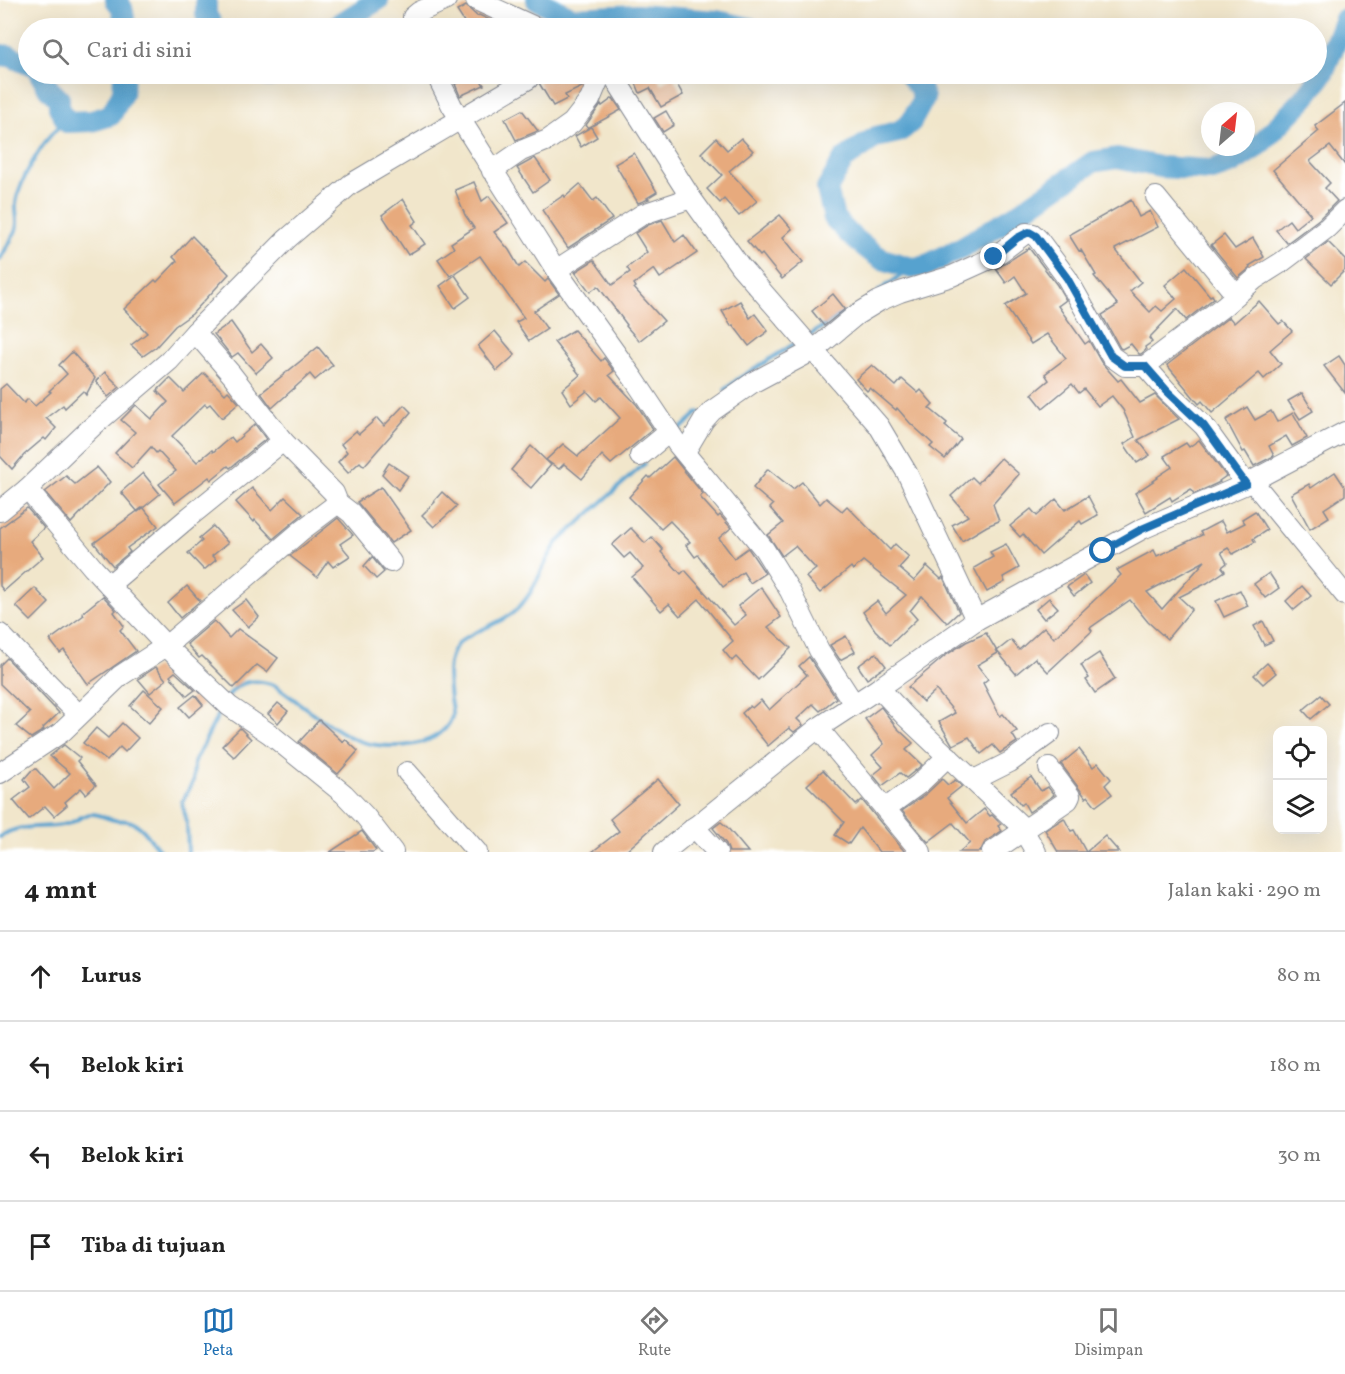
<!DOCTYPE html>
<html lang="id">
<meta charset="utf-8">
<style>
body{margin:0;font-family:Vollkorn,serif;background:#f6f6f6;color:#222}
.controls{position:absolute;right:18px;bottom:18px;display:grid;overflow:hidden;border-radius:12px;box-shadow:0 6px 24px #0002}
.controls button{width:54px;height:54px;display:grid;place-items:center;padding:0;border:0;border-bottom:2px solid #e0e0e0;background:#fff;color:#222;font:30px sans-serif}
.compass{position:absolute;left:1201px;top:102px;width:54px;height:54px;border-radius:50%;background:#fff;box-shadow:0 6px 24px #0002;rotate:28deg}
.stop{position:absolute;width:18px;height:18px;margin:-14px;border:4px solid #1f6fb2;border-radius:50%;background:#fff}
.stop.end{background:#1f6fb2;border-color:#fff;box-shadow:0 2px 6px #0008}
.list{margin:0;padding:0;list-style:none}
h2{display:flex;justify-content:space-between;align-items:center;height:78px;margin:0;padding:0 24px;font-size:26px}
h2 small{font-size:20px;font-weight:400;color:#767676}
.list li{display:grid;grid-template-columns:39px 1fr auto;gap:18px;align-items:center;box-sizing:border-box;height:90px;padding:0 24px;border-top:2px solid #e0e0e0}
.list b{display:block;font-size:22px;white-space:nowrap}
.list em{font-size:20px;font-style:normal;color:#767676}
.icon{flex:none;width:33px;height:33px;fill:none;stroke:currentColor;stroke-width:2;stroke-linecap:round;stroke-linejoin:round}
.map{position:relative;flex:none;width:1345px;height:852px;overflow:hidden}
.search{position:absolute;background:#fff;box-shadow:0 6px 24px #0002;left:18px;right:18px;top:18px;height:66px;display:flex;align-items:center;gap:15px;box-sizing:border-box;padding:0 21px;border-radius:33px;color:#767676;font-size:22px}
.sheet{height:438px;background:#fff}
nav{display:flex;justify-content:space-around;align-items:center;box-sizing:border-box;height:84px;border-top:2px solid #e0e0e0;background:#fff;font-size:16px;color:#767676}
nav a{display:grid;justify-items:center;gap:3px}
nav .on{color:#1f6fb2}
.map>svg:first-child{display:block}
</style>
<div class="map">
<svg width="1345" height="852" viewBox="0 0 1345 852">
<rect width="100%" height="100%" fill="#fff"/>
<filter id="ink" filterUnits="userSpaceOnUse"><feTurbulence type="fractalNoise" baseFrequency=".0167" numOctaves="2"/><feDisplacementMap in="SourceGraphic" scale="12" xChannelSelector="R" yChannelSelector="G"/><feConvolveMatrix kernelMatrix="1 2 1 2 8 2 1 2 1" color-interpolation-filters="sRGB"/></filter>
<filter id="wash" filterUnits="userSpaceOnUse"><feTurbulence type="fractalNoise" baseFrequency=".008" numOctaves="4" result="noise"/><feDisplacementMap in="SourceGraphic" scale="24" xChannelSelector="R" yChannelSelector="G"/><feGaussianBlur stdDeviation="1.35" result="paint"/><feColorMatrix in="noise" values="0 0 0 0 0 0 0 0 0 0 0 0 0 0 0 0 0 1.4 0 .05"/><feComposite in="paint" operator="in"/></filter>
<g filter="url(#wash)">
<rect width="100%" height="100%" fill="#f1e6cb"/>
<g fill="none" stroke-linecap="round" stroke-linejoin="round">
<!-- stream -->
<g stroke="#57a2cf" stroke-width="4">
<path d="M0,259C5,250 12,240 16,230C19,221 15,212 16,203C19,182 47,130 67,122"/>
<path d="M879,291L912,268"/>
<path d="M808,336L843,314"/>
<path d="M725,390L738,379L799,341"/>
<path d="M676,433L699,412"/>
<path d="M227,698C238,679 256,679 274,685C299,702 323,723 350,737C376,751 440,752 452,717C453,712 451,705 450,699C448,682 445,661 456,646C466,633 501,624 515,611C537,592 541,564 558,542L644,464"/>
<path d="M0,837C20,822 44,830 67,824C76,822 82,814 92,814C100,814 107,819 114,820C119,821 124,820 128,821C145,825 150,842 161,852"/>
<path d="M188,852L187,824L182,802L193,782L194,763L222,707"/>
</g>
<!-- river -->
<g stroke="#57a2cf" stroke-width="22">
<path d="M116,0L122,8L126,28"/>
<path d="M206,0V15L214,28"/>
<path d="M537,0L573,18L637,15L717,21L750,28"/>
<path d="M333,28L378,0"/>
<path d="M0,55L10,56L28,64"/>
<path d="M40,74L49,89L59,99V107L67,122L92,121L111,115L123,92L124,74"/>
<path d="M260,74L269,76L279,74"/>
<path d="M909,74L920,88L924,98L911,122L904,128L898,132L876,137L844,159L827,189L834,218L850,235L873,253L882,259L912,268L925,266L961,248L1016,215L1093,162L1117,158L1160,167L1212,170L1232,163L1258,146L1304,99L1322,75L1345,19"/>
</g>
</g>
<g id="blocks">
<!-- building -->
<g fill="#e7aa7d" fill-rule="evenodd">
<path d="M466,6L477,16L479,15L492,21L496,28H468L457,11Z"/>
<path d="M475,74H477L484,85L460,96L455,84Z"/>
<path d="M539,74H588L582,87L565,95L567,99L553,106L539,83Z"/>
<path d="M638,74H656L661,84L673,77L683,95L661,107L650,88L640,93L633,76Z"/>
<path d="M613,98L621,110L588,128L586,125L601,104L602,106Z"/>
<path d="M1345,103V165L1330,146L1310,161L1330,183L1325,188L1337,201L1319,219L1287,243L1276,230L1289,220L1295,228L1311,215L1273,170L1319,131L1315,126Z"/>
<path d="M522,110L538,131L516,140L505,119Z"/>
<path d="M666,111L674,125L663,132L654,118Z"/>
<path d="M591,127L597,137L581,147L575,136Z"/>
<path d="M716,138L727,150L741,138L753,151L729,171L757,201L739,216L724,199L720,203L707,189L722,175L701,153Z"/>
<path d="M634,153L657,192L647,198L649,199L638,203L615,164Z"/>
<path d="M535,158L550,180L533,192L517,168Z"/>
<path d="M474,182L482,201L489,196L508,223L494,232L509,250L519,267L525,262L545,282L548,279L559,294L534,311L547,329L529,341L516,322L524,318L480,256L450,276L438,259L454,248L451,243L474,228L465,215L455,190Z"/>
<path d="M580,184L593,201L597,198L612,219L568,248L542,210L564,195L565,197Z"/>
<path d="M403,199L417,221L412,225L425,244L408,255L382,215Z"/>
<path d="M1131,200L1139,217L1150,211L1158,227L1115,249L1141,282L1130,291L1150,312L1156,306L1162,311L1176,299L1165,285L1186,267L1210,296L1212,295L1214,298L1186,320L1177,309L1149,338L1152,342L1145,347L1146,350L1141,354H1139L1131,344L1122,349L1120,348L1102,315L1118,305L1094,276L1096,275L1081,250L1079,251L1069,235Z"/>
<path d="M780,215L792,229L783,237L803,262L782,279L762,254L760,256L747,241Z"/>
<path d="M662,220L675,242L684,235L697,253L660,278L654,269L634,284L636,287L634,288L664,321L639,341L626,326L627,325L598,286L590,292L575,272L594,260L612,285L630,272L627,268L647,252L635,233L648,225Z"/>
<path d="M1224,235L1235,249L1253,238L1264,257L1249,266L1250,268L1238,278L1211,245Z"/>
<path d="M192,236L229,274L192,314L175,326L156,347L143,356L131,345L147,333L124,309L155,280L157,282L177,261L173,257Z"/>
<path d="M1328,242L1345,259V270L1331,284L1306,259Z"/>
<path d="M1029,248L1057,285L1066,300L1058,306L1085,344L1089,341L1101,362L1118,381L1121,379L1140,403L1155,395L1179,419L1138,440L1150,455L1137,463L1124,444L1135,437L1123,410L1112,396L1098,406L1084,389L1079,393L1072,384L1043,408L1032,394L1049,380L1045,374L1066,358L1047,334L1031,344L1005,306L1026,293L1015,276L1006,283L996,269Z"/>
<path d="M455,275L470,297L455,308L440,286Z"/>
<path d="M833,294L845,309L824,326L812,311Z"/>
<path d="M740,301L750,318L755,314L768,331L749,346L733,325L731,326L722,311Z"/>
<path d="M1259,301L1279,324L1283,321L1292,331L1270,350L1281,364L1264,379L1259,373L1212,413L1202,401L1199,404L1167,365L1229,317L1234,323Z"/>
<path d="M231,322L252,352L261,344L273,358L256,373L238,353L232,357L214,334Z"/>
<path d="M574,330L601,361L604,358L614,371L609,375L637,405L653,429L611,464L602,455L582,479L564,464L559,469L546,460L563,444L578,456L620,418L601,397L596,401L587,391L571,404L562,390L580,375L554,342Z"/>
<path d="M495,331L515,355L497,371L478,346Z"/>
<path d="M318,347L333,365L315,380L310,374L272,408L261,393Z"/>
<path d="M72,352L95,378L86,395L83,391L65,408L63,405L46,418L56,428L46,440L44,438L24,455L12,469L0,456V389L6,384L24,403L28,399L35,406L51,392L49,391L67,374L59,365Z"/>
<path d="M1339,356L1345,365V393L1324,366Z"/>
<path d="M872,365L896,386L902,379L918,393L921,390L933,404L929,408L947,423L945,426L961,439L945,459L930,447L933,444L910,423L897,408L896,410L870,388L867,391L856,379Z"/>
<path d="M105,372L120,387L108,397L96,381Z"/>
<path d="M204,373L225,394L228,391L239,403L222,418L210,404L207,406L205,404L172,436L197,462L212,450L213,452L231,437L235,442L255,424L266,439L230,468L228,466L211,480L209,477L175,503L159,484L176,471L158,451L156,453L151,447L132,468L115,453L135,432L121,420L136,405L152,419L168,402L157,391L170,378L184,392Z"/>
<path d="M1302,393L1313,411L1300,419L1288,401Z"/>
<path d="M404,405L411,412L364,466L360,462L348,473L338,462L347,452L341,444L356,431L359,434L377,418L384,426Z"/>
<path d="M1247,407L1255,420L1271,411L1277,422L1293,413L1307,438L1292,446L1286,436L1269,446L1274,456L1254,466L1245,451L1243,452L1226,420Z"/>
<path d="M1199,440L1226,476L1219,481L1220,482L1194,494L1191,489L1172,501L1170,497L1146,512L1135,493L1158,478L1157,477L1172,467L1164,456L1186,443L1189,447Z"/>
<path d="M531,446L551,465L531,488L511,470Z"/>
<path d="M673,457L703,494L700,497L718,517L720,515L731,528L719,538L734,558L748,548L765,573L750,583L743,572L723,587L698,555L695,557L686,545L690,542L670,521L661,529L629,497L648,476L650,478Z"/>
<path d="M1001,458L1019,474L993,504L999,521L987,526L962,541L952,525L968,516L951,496L972,477L978,483Z"/>
<path d="M389,463L408,476L398,490L382,474Z"/>
<path d="M97,467L110,482L71,523L45,492L66,476L75,484Z"/>
<path d="M768,469L793,489L802,482L820,504L826,498L842,511L847,506L890,550L895,544L909,557L899,568L914,581L927,566L941,579L943,577L959,612L947,623L922,596L910,611L917,619L890,645L875,630L863,612L877,601L886,613L906,595L863,561L853,570L851,567L820,593L806,577L816,569L795,546L782,556L768,535L783,523L770,508L773,505L753,488Z"/>
<path d="M1335,472L1345,487V495L1324,509L1329,517L1310,529L1291,494L1309,484L1311,488Z"/>
<path d="M143,473L160,494L138,512L121,492Z"/>
<path d="M381,487L411,530L391,543L357,502Z"/>
<path d="M252,488L272,510L285,497L303,514L273,539L255,520L254,522L236,502Z"/>
<path d="M442,492L457,506L434,527L422,515L435,502L434,501Z"/>
<path d="M1088,496L1098,515L1082,524L1080,521L1041,555L1023,534L1020,537L1010,526L1031,509L1037,516L1056,499L1065,510Z"/>
<path d="M143,507L158,526L127,548L130,552L113,566L94,543Z"/>
<path d="M27,508L44,528L30,541L43,557L4,591L0,586V528Z"/>
<path d="M1255,511L1267,530L1253,539L1255,542L1233,554L1228,548L1221,552L1227,563L1222,567L1225,571L1207,583L1179,597L1192,609L1167,639L1148,622L1130,600L1090,628L1092,631L1048,672L1035,658L1016,674L997,651L1011,640L1019,650L1044,627L1054,638L1121,575L1117,570L1154,550L1157,556L1202,535L1200,532L1221,521L1227,532L1245,523L1242,519ZM1205,561L1162,609L1147,592Z"/>
<path d="M338,518L353,535L340,544L350,556L333,567L328,561L317,577L290,556Z"/>
<path d="M213,526L228,543L212,556L216,560L204,570L188,553L202,541L199,538Z"/>
<path d="M631,528L645,543L652,537L663,550L661,552L681,574L685,570L734,625L746,615L738,606L761,587L781,617L768,627L791,648L758,680L736,657L732,661L723,650L733,641L699,599L680,616L669,604L661,611L632,577L643,568L630,553L624,558L612,545Z"/>
<path d="M1006,544L1019,568L1003,577L1005,582L987,592L974,568L993,557L990,552Z"/>
<path d="M372,557L384,572L376,579L364,566Z"/>
<path d="M1269,573L1279,588L1265,598L1254,584Z"/>
<path d="M1084,575L1090,583L1074,596L1067,587Z"/>
<path d="M187,586L200,601L180,618L168,603Z"/>
<path d="M1302,586L1311,596L1294,610L1286,601Z"/>
<path d="M35,588L49,603L31,621L16,606Z"/>
<path d="M1240,590L1248,606L1224,617L1216,601Z"/>
<path d="M103,596L116,610L114,612L124,626L120,630L136,651L88,684L64,650L60,653L50,640L84,615L82,613Z"/>
<path d="M1049,598L1058,608L1044,619L1036,609Z"/>
<path d="M246,600L259,617L248,627L232,610Z"/>
<path d="M214,621L229,638L238,629L278,658L267,672L257,665L234,688L202,656L199,658L187,644Z"/>
<path d="M1263,621L1273,641L1264,645L1254,626Z"/>
<path d="M986,633L998,653L977,665L988,679L983,683L1000,716L1003,714L1017,731L1012,734L1017,742L1000,753L993,745L981,754L969,737L953,745L952,744L939,722L955,713L936,690L923,702L908,687L946,655L966,642Z"/>
<path d="M846,636L855,652L840,660L830,645Z"/>
<path d="M876,653L886,666L867,679L858,666Z"/>
<path d="M1099,653L1115,679L1095,693L1086,680L1089,678L1081,665Z"/>
<path d="M809,657L836,698L820,711L813,704L797,719L803,725L794,732L789,728L768,746L742,713L750,706L752,708L761,700L769,710L807,675L799,666Z"/>
<path d="M7,658L59,713L43,728L44,730L31,738L16,726L30,713L0,684V665Z"/>
<path d="M1267,663L1276,673L1263,684L1254,675Z"/>
<path d="M156,667L166,680L150,693L138,679Z"/>
<path d="M175,672L195,690L187,696L170,676Z"/>
<path d="M144,690L163,707L149,723L130,706Z"/>
<path d="M195,695L203,705L189,717L180,707Z"/>
<path d="M1321,695L1329,704L1311,719L1303,710Z"/>
<path d="M278,703L288,711L278,723L268,714Z"/>
<path d="M881,707L897,728L913,743L906,750L922,765L906,778L900,773L882,786L873,775L883,767L872,755L884,744L865,719Z"/>
<path d="M319,720L343,742L345,739L358,751L338,774L299,742Z"/>
<path d="M122,723L138,738L125,752L120,747L107,761L83,743L96,728L108,738Z"/>
<path d="M240,728L251,739L234,757L222,746Z"/>
<path d="M64,745L80,758L77,761L96,785L86,794L81,788L65,802L67,805L54,816L45,806L29,819L13,800L30,787L24,779L31,771L36,769L54,789L70,773L50,756Z"/>
<path d="M1079,749L1093,767L1098,763L1111,779L1105,785L1112,794L1096,806L1088,796L1086,798L1061,764Z"/>
<path d="M823,770L856,805L862,800L905,852H879L860,828L849,844L835,835L844,822L807,785Z"/>
<path d="M1031,777L1041,791L1048,787L1054,795L1029,812L1024,803L1021,805L1011,792Z"/>
<path d="M658,779L679,804L625,852H592L619,831L610,819Z"/>
<path d="M942,779L948,785L955,780L962,786L947,798L967,823L984,809L990,816L992,815L1001,824L998,826L1002,831L985,842L980,852H959L970,843L953,823L928,842L902,811L926,794Z"/>
<path d="M1064,818L1071,831L1074,830L1086,852L1105,836L1119,852H1058L1045,830Z"/>
<path d="M721,822L727,827L748,852H729L726,844L713,828Z"/>
<path d="M362,831L376,850L373,852H330Z"/>
</g>
</g>
</g>
<g filter="url(#ink)">
<use href="#blocks" fill-opacity="0" stroke="#868a94" stroke-width="1.5"/>
<g fill="none" stroke-linecap="round" stroke-linejoin="round">
<defs>
<g id="minor">
<path d="M476,0L537,28"/>
<path d="M413,28V17L419,12L446,0"/>
<path d="M436,74L452,106L556,270L634,379L678,445L764,549L790,591L819,650L854,704"/>
<path d="M612,74L691,198L740,266L879,426L907,473L976,620"/>
<path d="M492,171L521,151L548,140L572,123L590,100L601,74"/>
<path d="M1156,197L1236,295"/>
<path d="M556,270L643,214L691,198"/>
<path d="M195,332L232,375L283,441L334,493L338,503L351,513L391,562"/>
<path d="M1145,366L1167,391L1204,426L1246,484"/>
<path d="M685,452L704,420L712,411L752,383L814,350L856,315L879,301L900,292L952,276L994,257L1026,233L1033,234L1038,239L1067,278L1111,356L1125,366H1145L1224,306L1255,279L1282,262L1327,228L1345,210"/>
<path d="M640,456L669,432"/>
<path d="M1252,481L1345,595"/>
<path d="M27,489L93,568L166,646L229,706L270,734L344,794L365,816L393,852"/>
<path d="M0,511L27,489L92,427L169,361L195,332L287,239L351,184L528,79"/>
<path d="M109,585L189,517L283,441"/>
<path d="M0,634L79,715"/>
<path d="M879,688L905,716L1020,825L1036,852"/>
<path d="M818,728L921,852"/>
<path d="M407,772L477,852"/>
<path d="M0,773L62,732L120,676L166,646L302,530L338,503"/>
<path d="M974,780L1010,762L1050,733"/>
<path d="M886,808L919,784L948,756"/>
<path d="M694,827L717,852"/>
<path d="M664,852L818,728L879,688L976,620L1142,529L1246,484L1345,432"/>
<path d="M992,852L1068,800L1070,796L1049,768"/>
</g>
</defs>
<!-- minor casing -->
<use href="#minor" stroke="#868a94" stroke-width="22"/>
<!-- minor -->
<use href="#minor" stroke="#fff" stroke-width="20"/>
</g>
</g>
<g fill="none" stroke-linecap="round" stroke-linejoin="round" filter="url(#ink)">
<!-- route -->
<path stroke="#1f6fb2" stroke-width="8" d="M994,257L1017,238L1029,232L1036,236L1067,278L1111,356L1125,366H1145L1167,391L1204,426L1246,484L1142,529L1103,551"/>
</g>
</svg>
<div class="controls">
<button><svg class="icon" aria-label="locate" viewBox="0 0 24 24"><circle cx="12" cy="12" r="6"/><path d="M12 2v4M12 18v4M2 12h4M18 12h4"/></svg></button>
<button><svg class="icon" aria-label="layers" viewBox="0 0 24 24"><path d="M12 4l9 5-9 5-9-5zM3 14l9 5 9-5"/></svg></button>
</div>
<svg class="compass" viewBox="-18 -18 36 36"><path d="M0-13l5 13h-10z" fill="#e53935"/><path d="M0 13l5-13h-10z" fill="#767676"/></svg>
<div class="stop" style="left:1103px;top:551px"></div>
<div class="stop end" style="left:994px;top:257px"></div>
<div class="search"><svg class="icon" aria-label="search" viewBox="0 0 24 24"><circle cx="10" cy="10" r="6"/><path d="M15 15l6 6"/></svg>Cari di sini</div>
</div>
<section class="sheet">
<h2>4 mnt<small>Jalan kaki · 290 m</small></h2>
<ul class="list">
<li><svg class="icon" aria-label="ahead" viewBox="0 0 24 24"><path d="M12 20V5M6 11l6-6 6 6"/></svg><div><b>Lurus</b></div><em>80 m</em></li>
<li><svg class="icon" aria-label="left" viewBox="0 0 24 24"><path d="M17 20v-9H6M10 6l-5 5 5 5"/></svg><div><b>Belok kiri</b></div><em>180 m</em></li>
<li><svg class="icon" aria-label="left" viewBox="0 0 24 24"><path d="M17 20v-9H6M10 6l-5 5 5 5"/></svg><div><b>Belok kiri</b></div><em>30 m</em></li>
<li><svg class="icon" aria-label="arrive" viewBox="0 0 24 24"><path d="M6 21V4h12l-3 4 3 4H6"/></svg><div><b>Tiba di tujuan</b></div></li>
</ul>
</section>
<nav>
<a class="on"><svg class="icon" aria-label="map" viewBox="0 0 24 24"><path d="M3 6l6-2 6 2 6-2v14l-6 2-6-2-6 2zM9 4v14M15 6v14"/></svg>Peta</a>
<a><svg class="icon" aria-label="directions" viewBox="0 0 24 24"><path d="M12 3l9 9-9 9-9-9zM9 14v-3h6M13 9l2 2-2 2"/></svg>Rute</a>
<a><svg class="icon" aria-label="saved" viewBox="0 0 24 24"><path d="M7 4h10v16l-5-4-5 4z"/></svg>Disimpan</a>
</nav>
